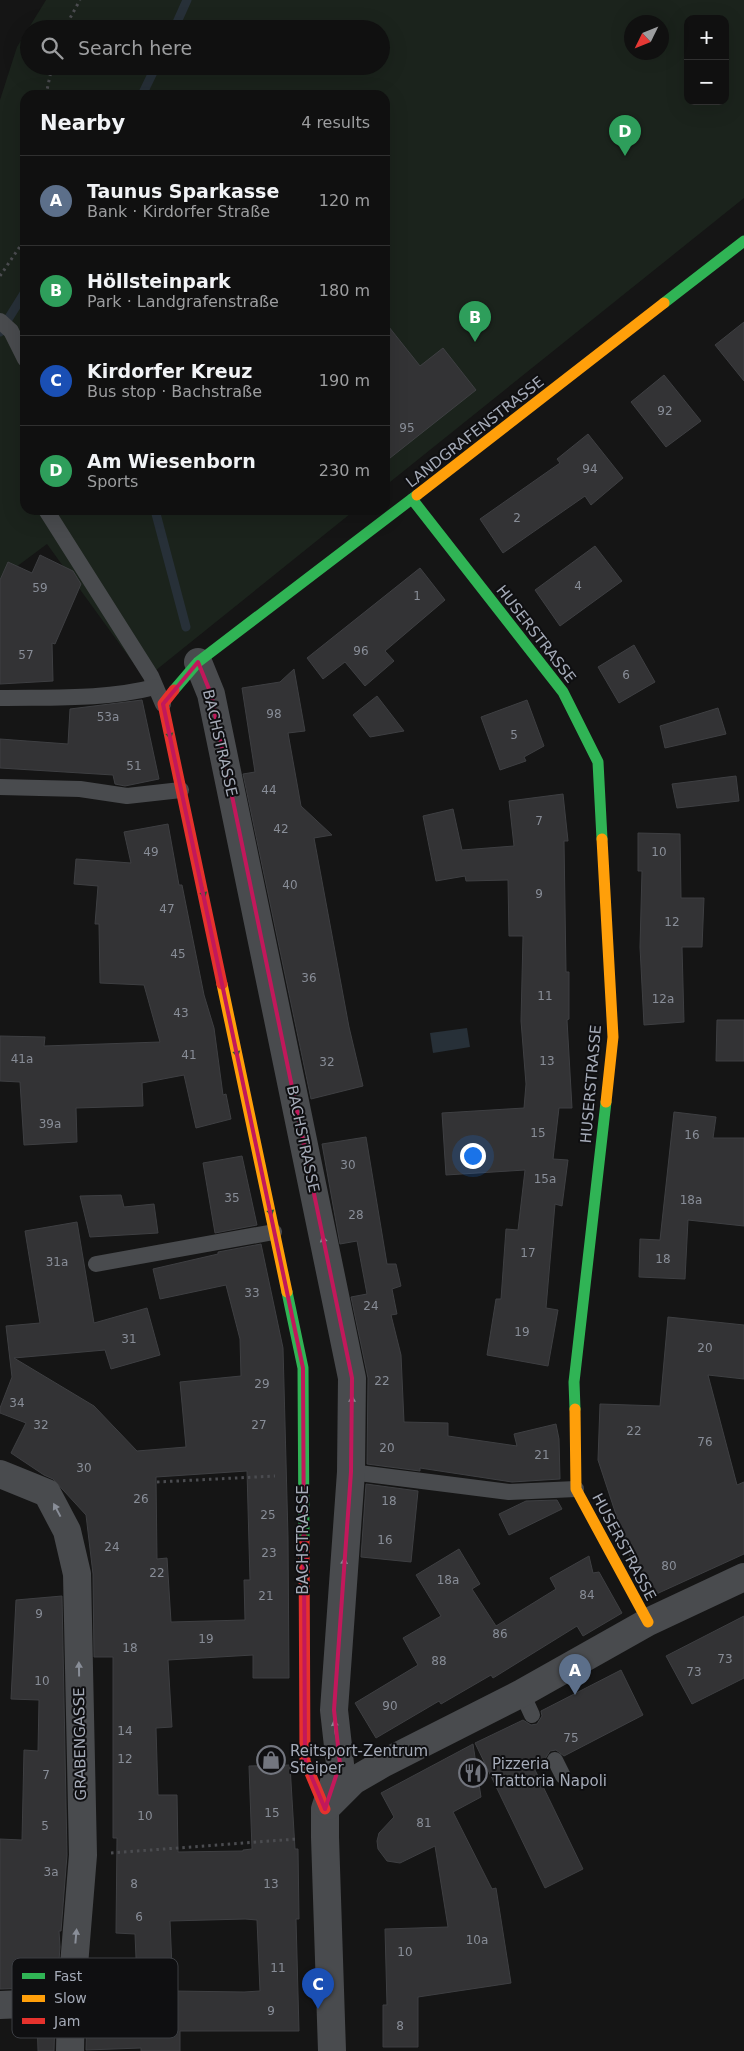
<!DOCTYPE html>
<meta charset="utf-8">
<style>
body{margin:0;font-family:"DejaVu Sans",sans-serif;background:#191919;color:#f1f3f6}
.controls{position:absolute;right:15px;top:15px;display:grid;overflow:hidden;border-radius:10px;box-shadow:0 5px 20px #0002}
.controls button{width:45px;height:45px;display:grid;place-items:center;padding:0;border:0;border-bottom:1px solid #303030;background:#101010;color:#f1f3f6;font:25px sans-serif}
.compass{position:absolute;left:624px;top:15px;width:45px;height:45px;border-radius:50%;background:#101010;box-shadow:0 5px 20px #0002;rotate:227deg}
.you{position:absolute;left:472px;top:1155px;width:18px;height:18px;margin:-12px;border:4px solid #fff;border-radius:50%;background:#1a73e8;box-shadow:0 0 0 8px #1a73e833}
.badge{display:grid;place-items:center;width:32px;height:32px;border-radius:50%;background:#1a73e8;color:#fff;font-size:16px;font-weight:700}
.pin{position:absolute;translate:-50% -41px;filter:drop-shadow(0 1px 2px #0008)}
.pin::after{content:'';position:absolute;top:26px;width:18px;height:15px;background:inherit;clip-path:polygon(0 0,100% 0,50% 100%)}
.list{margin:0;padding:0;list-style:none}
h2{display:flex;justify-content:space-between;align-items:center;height:65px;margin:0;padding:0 20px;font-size:21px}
h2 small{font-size:16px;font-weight:400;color:#9c9d9f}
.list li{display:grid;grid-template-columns:32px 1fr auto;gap:15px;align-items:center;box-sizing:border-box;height:90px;padding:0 20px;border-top:1px solid #303030}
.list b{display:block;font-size:19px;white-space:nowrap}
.list p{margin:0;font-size:16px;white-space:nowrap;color:#9c9d9f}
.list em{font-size:16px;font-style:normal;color:#9c9d9f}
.icon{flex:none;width:28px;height:28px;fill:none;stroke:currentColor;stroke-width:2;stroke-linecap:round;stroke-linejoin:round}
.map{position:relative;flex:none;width:744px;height:2051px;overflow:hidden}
.search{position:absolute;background:#101010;box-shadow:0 5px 20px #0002;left:20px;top:20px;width:370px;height:55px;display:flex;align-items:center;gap:12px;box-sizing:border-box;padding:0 18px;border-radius:28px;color:#9c9d9f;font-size:19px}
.panel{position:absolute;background:#101010;box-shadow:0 5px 20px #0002;left:20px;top:90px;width:370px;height:425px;border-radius:15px}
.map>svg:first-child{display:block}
</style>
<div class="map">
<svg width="744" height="2051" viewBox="0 0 744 2051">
<rect width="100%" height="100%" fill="#151515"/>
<!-- green -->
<path fill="#1b231c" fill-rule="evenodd" d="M46,0H744V198L385,486V95H25V510H355L145,679L47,544L0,579V100L17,47ZM688,19H725V101H688ZM632,22H662V52H632ZM29,29H381V66H29Z"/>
<!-- water -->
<path fill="#273038" d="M467,1028L470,1047L433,1053L430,1033Z"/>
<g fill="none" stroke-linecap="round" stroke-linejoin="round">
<!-- stream -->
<g stroke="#273038" stroke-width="9">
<path d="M174,29L187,0"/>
<path d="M142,95L156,66"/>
<path d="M0,332L25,292"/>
<path d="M155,510L186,627"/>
</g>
</g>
<!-- building -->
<g fill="#333335" stroke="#3e3f42" fill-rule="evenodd">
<path d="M385,322L420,366L443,348L476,390L385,462Z"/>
<path d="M744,322V381L715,345Z"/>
<path d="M664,375L701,421L666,447L631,402Z"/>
<path d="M588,434L623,478L591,505L585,496L503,553L480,519L560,463L557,459Z"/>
<path d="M595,546L622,581L560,626L535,590Z"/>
<path d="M40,555L73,571L81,584L55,644L52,643L53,681L0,684V580L8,562L32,573Z"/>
<path d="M420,568L445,600L385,651L394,661L365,686L345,662L323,679L307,658Z"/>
<path d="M634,645L655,682L619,703L598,667Z"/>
<path d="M294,669L305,731L288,733L301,806L332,835L314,838L349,1027L363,1086L311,1099L243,774L255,772L242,688L280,682Z"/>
<path d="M377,696L404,731L370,737L353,715Z"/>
<path d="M142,700L159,779L125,786L115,784L113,775L0,768V739L68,744L70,709Z"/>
<path d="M527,700L544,746L524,757L526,761L500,770L481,717Z"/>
<path d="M718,708L726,734L665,748L660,726Z"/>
<path d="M736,776L739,801L677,808L672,784Z"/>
<path d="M563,794L568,841H564L566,972H569V1019L567,1020L572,1108H559L553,1159L568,1160L562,1206L555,1204L546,1308L558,1310L548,1366L487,1355L496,1299H501L506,1229L518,1230L525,1170L446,1175L442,1113L524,1108L526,1084L521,1021L523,936H509L508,880L466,881L465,876L436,881L423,816L453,809L462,850L514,846L509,801Z"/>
<path d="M168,824L179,885H182L204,995L214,1028L223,1095L226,1094L231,1119L196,1128L184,1075L142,1083L143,1106L76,1108L77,1142L24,1145L20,1082L0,1081V1036L45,1037L44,1046L160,1042L144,985L100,983L99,924H95L98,886L74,884L76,859L131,863L124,832Z"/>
<path d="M638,833L680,834L681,898H704L702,947H682L684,1022L644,1025L640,947L642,871H638Z"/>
<path d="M717,1020H744V1061H716Z"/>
<path d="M674,1112L716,1117L713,1138H744V1226L688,1220L685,1279L639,1277L640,1239L660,1240Z"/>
<path d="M366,1137L387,1264H396L401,1286L392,1289L397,1314L391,1315L401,1355L404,1422L448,1423V1436L517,1446L514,1434L556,1424L559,1439L560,1479L512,1482L420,1468V1471L367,1464L368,1378L351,1297L367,1294L357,1241L340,1244L322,1144Z"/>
<path d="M242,1156L257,1225L215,1233L203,1163Z"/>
<path d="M121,1195L124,1207L154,1204L158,1233L90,1237L80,1196Z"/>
<path d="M77,1222L94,1323L147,1308L160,1355L111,1369L105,1350L14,1358L94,1406L137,1451L186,1447L180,1382L241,1376L240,1339L226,1285L160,1299L153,1269L218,1254V1252L261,1244L283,1348L288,1537L289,1678H253V1655L168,1660L172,1727L156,1728L158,1795H177L178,1852L243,1851V1850L252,1849L249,1766L290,1765L295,1849H298L299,1919H296L299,2031H180V2051H141V2048L86,2050L88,1984L137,1982L135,1934L116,1933L117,1838H113V1657H94L93,1574L86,1515L53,1479L44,1475L11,1453L26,1423L0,1413V1408L12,1377L6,1326L40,1323L25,1231ZM247,1471L250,1580H244L245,1620L171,1622L167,1558L157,1559L156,1477ZM245,1919L257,1920L260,1991L244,1992L173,1991L170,1921Z"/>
<path d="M668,1317L744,1325V1379L708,1375L737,1485L744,1482V1554L652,1596L630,1557L598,1460L600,1404L660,1406Z"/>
<path d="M366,1484L418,1491L411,1562L361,1557Z"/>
<path d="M557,1500L562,1509L509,1535L499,1514L526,1501Z"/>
<path d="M459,1549L480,1584L472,1589L496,1626L556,1589L550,1578L589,1556L593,1573L599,1572L622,1613L583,1636L577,1626L493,1678L491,1675L441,1704L439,1701L376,1738L355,1703L418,1665L403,1638L441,1616L416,1575Z"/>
<path d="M62,1596L67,1855L61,1931H59L60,1947L57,1987L0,1989V1839L22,1840L24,1750L38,1751L39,1700L11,1699L16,1600Z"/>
<path d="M744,1616V1678L692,1704L666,1656Z"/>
<path d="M621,1670L643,1715L564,1756L556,1750L550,1751L545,1759L546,1765L535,1770L583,1869L545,1888L475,1743L523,1720L531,1725L537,1724L542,1716L541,1711Z"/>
<path d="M473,1744L481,1797L453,1812L492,1889L496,1888L511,1983L418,1997V2047H383V2005H387L385,1929L448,1927L435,1846L400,1863L387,1861L378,1849L377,1841L379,1833L394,1817L381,1793Z"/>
<path d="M55,2018L54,2051H38L37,2019Z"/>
</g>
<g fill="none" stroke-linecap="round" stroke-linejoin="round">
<!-- path -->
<g stroke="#4b4c50" stroke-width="3" stroke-dasharray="2.5 4" stroke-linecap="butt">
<path d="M64,29L80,0"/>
<path d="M46,95L52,66"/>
<path d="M0,276L25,239"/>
<path d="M157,1482L275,1476"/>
<path d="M111,1853L297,1839"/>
</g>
<!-- lane -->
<g stroke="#494b4e" stroke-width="16">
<path d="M0,321L11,331L25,359"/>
<path d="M46,510L151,676L163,704"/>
<path d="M0,698C52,697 104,700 155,687"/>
<path d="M0,787L80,789L127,796L181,790"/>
<path d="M96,1264L274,1232"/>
<path d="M351,1472L509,1492L576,1489"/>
<path d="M522,1693L532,1715"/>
<path d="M555,1760L563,1776"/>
</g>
<!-- street -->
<g stroke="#494b4e" stroke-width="28">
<path d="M198,662L211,694L352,1378L351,1472L334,1710L340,1764L325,1809V1837L332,2051"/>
<path d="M0,1474L47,1493L67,1531L77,1574L83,1855L71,2002L70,2051"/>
<path d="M328,1806L353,1781L384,1763L522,1693L648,1622L744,1577"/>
<path d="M0,2005L71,2002"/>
</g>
<!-- fast -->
<g stroke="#30b455" stroke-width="11">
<path d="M664,303L744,241"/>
<path d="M412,499L563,692L598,762L602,839"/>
<path d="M174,690L198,662L417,495"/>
<path d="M287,1292L303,1368L304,1540"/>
<path d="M575,1409L574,1382L606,1102"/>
</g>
<!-- slow -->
<g stroke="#ff9f0a" stroke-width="11">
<path d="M417,495L664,303"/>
<path d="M602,839L613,1037L606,1102"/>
<path d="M222,984L287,1292"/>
<path d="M575,1409L576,1489L648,1622"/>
</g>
<!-- jam -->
<g stroke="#e5322d" stroke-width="11">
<path d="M174,690L163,704L222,984"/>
<path d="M304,1540L305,1761L325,1809"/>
</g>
</g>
<!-- one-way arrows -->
<defs><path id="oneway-solid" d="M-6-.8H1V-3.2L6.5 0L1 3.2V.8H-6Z" transform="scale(1.25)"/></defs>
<g fill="#206233">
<use href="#oneway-solid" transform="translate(169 732) rotate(78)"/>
<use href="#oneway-solid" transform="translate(203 891) rotate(78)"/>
<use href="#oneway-solid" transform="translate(236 1050) rotate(78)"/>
<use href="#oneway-solid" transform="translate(270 1209) rotate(78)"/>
</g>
<g fill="#898e98">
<use href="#oneway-solid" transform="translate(324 1243) rotate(-102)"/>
<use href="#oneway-solid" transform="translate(352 1403) rotate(-89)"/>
<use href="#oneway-solid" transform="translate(57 1510) rotate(-118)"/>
<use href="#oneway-solid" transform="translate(344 1565) rotate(-86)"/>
<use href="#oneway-solid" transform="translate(79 1669) rotate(-91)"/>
<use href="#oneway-solid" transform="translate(335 1727) rotate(-96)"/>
<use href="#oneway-solid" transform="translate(76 1936) rotate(-85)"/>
</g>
<!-- marked area -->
<path fill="none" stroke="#c2185b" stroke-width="4" stroke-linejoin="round" d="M198,662L211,694L352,1378L351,1472L334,1710L340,1764L325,1809L305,1761L303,1368L163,704Z"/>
<!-- icons -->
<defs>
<symbol id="shop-ring" viewBox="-11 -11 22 22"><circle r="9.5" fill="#0f0f11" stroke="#73767f" stroke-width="1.5"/><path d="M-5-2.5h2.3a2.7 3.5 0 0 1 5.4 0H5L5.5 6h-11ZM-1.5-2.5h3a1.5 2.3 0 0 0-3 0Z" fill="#73767f"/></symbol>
<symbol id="restaurant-ring" viewBox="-11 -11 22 22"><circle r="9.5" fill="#0f0f11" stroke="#73767f" stroke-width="1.5"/><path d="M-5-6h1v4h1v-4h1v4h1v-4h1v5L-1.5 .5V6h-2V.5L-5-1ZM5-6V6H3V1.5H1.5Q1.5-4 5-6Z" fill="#73767f"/></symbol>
</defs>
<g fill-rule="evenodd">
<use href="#shop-ring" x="255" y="1744" width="32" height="32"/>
<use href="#restaurant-ring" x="457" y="1757" width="32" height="32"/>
</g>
<g text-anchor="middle" stroke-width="4" stroke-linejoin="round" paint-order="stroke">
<!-- number labels -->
<g font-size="12" fill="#888d97">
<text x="665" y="415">92</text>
<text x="407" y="432">95</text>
<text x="590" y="473">94</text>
<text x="517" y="522">2</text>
<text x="578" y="590">4</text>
<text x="40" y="592">59</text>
<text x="417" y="600">1</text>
<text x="361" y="655">96</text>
<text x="26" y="659">57</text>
<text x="626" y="679">6</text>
<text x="274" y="718">98</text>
<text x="108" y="721">53a</text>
<text x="514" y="739">5</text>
<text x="134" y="770">51</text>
<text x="269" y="794">44</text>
<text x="539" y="825">7</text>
<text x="281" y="833">42</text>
<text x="151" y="856">49</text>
<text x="659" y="856">10</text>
<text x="290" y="889">40</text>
<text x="539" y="898">9</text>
<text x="167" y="913">47</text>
<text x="672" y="926">12</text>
<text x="178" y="958">45</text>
<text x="309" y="982">36</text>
<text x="545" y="1000">11</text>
<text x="663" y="1003">12a</text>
<text x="181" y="1017">43</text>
<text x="189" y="1059">41</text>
<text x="22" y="1063">41a</text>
<text x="547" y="1065">13</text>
<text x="327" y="1066">32</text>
<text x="50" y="1128">39a</text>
<text x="538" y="1137">15</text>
<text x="692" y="1139">16</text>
<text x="348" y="1169">30</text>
<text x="545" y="1183">15a</text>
<text x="232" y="1202">35</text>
<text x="691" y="1204">18a</text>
<text x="356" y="1219">28</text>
<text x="528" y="1257">17</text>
<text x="663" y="1263">18</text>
<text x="57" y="1266">31a</text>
<text x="252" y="1297">33</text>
<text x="371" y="1310">24</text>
<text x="522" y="1336">19</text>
<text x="129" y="1343">31</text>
<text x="705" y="1352">20</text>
<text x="382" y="1385">22</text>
<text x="262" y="1388">29</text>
<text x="17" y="1407">34</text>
<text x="41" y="1429">32</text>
<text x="259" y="1429">27</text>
<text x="634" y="1435">22</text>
<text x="705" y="1446">76</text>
<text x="387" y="1452">20</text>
<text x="542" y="1459">21</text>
<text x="84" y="1472">30</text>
<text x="141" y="1503">26</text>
<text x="389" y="1505">18</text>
<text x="268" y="1519">25</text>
<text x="385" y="1544">16</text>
<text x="112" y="1551">24</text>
<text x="269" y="1557">23</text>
<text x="669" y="1570">80</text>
<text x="157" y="1577">22</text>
<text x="448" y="1584">18a</text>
<text x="587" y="1599">84</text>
<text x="266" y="1600">21</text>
<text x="39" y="1618">9</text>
<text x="500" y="1638">86</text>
<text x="206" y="1643">19</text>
<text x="130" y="1652">18</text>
<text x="725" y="1663">73</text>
<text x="439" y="1665">88</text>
<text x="694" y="1676">73</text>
<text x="42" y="1685">10</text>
<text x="390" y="1710">90</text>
<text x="125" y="1735">14</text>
<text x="571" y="1742">75</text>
<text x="125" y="1763">12</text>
<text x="46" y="1779">7</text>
<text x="272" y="1817">15</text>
<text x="145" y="1820">10</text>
<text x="424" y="1827">81</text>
<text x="45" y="1830">5</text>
<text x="51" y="1876">3a</text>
<text x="134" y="1888">8</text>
<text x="271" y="1888">13</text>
<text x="139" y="1921">6</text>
<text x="477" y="1944">10a</text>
<text x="405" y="1956">10</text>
<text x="278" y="1972">11</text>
<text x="271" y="2015">9</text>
<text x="400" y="2030">8</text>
</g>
<!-- street labels -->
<g font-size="15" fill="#a5abb8" stroke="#0f0f11">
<text transform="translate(475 432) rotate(-38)" y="5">LANDGRAFENSTRASSE</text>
<text transform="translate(536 634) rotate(52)" y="5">HUSERSTRASSE</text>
<text transform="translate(220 743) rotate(77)" y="5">BACHSTRASSE</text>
<text transform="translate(591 1084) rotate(-85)" y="5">HUSERSTRASSE</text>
<text transform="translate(303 1139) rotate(78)" y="5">BACHSTRASSE</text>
<text transform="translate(303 1540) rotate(-90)" y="5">BACHSTRASSE</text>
<text transform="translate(624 1547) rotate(62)" y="5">HUSERSTRASSE</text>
<text transform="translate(80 1744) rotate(-91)" y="5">GRABENGASSE</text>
</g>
<!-- poi labels -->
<g font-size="15" fill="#a5abb8" stroke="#0f0f11" text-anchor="start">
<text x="290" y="1756">Reitsport-Zentrum<tspan x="290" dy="17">Steiper</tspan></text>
<text x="492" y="1769">Pizzeria<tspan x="492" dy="17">Trattoria Napoli</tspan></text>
</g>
</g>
<!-- legend -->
<rect x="12" y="1958" width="166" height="80" rx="8" fill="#0f0f11" stroke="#3c3e43" stroke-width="1"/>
<rect x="22" y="1973" width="23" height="6" fill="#30b455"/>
<rect x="22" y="1995" width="23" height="7" fill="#ff9f0a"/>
<rect x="22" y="2018" width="23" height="6" fill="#e5322d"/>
<g font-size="14" fill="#a5abb8">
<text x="54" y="1981">Fast</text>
<text x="54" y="2003">Slow</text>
<text x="54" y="2026">Jam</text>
</g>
</svg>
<div class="controls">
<button>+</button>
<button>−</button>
</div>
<svg class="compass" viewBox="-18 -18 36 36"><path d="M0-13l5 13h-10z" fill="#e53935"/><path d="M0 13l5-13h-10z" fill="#9c9d9f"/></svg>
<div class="you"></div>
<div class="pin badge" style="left:575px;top:1695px;background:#5c6f8a">A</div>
<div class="pin badge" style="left:475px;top:342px;background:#2e9e5b">B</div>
<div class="pin badge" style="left:318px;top:2009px;background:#1a4fb4">C</div>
<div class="pin badge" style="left:625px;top:156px;background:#2e9e5b">D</div>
<div class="search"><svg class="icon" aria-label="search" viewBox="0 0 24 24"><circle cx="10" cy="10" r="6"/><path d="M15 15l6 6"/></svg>Search here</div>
<section class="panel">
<h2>Nearby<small>4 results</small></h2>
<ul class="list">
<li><span class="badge" style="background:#5c6f8a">A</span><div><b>Taunus Sparkasse</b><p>Bank · Kirdorfer Straße</p></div><em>120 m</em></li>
<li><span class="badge" style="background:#2e9e5b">B</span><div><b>Höllsteinpark</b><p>Park · Landgrafenstraße</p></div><em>180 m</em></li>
<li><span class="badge" style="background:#1a4fb4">C</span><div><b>Kirdorfer Kreuz</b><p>Bus stop · Bachstraße</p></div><em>190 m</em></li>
<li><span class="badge" style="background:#2e9e5b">D</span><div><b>Am Wiesenborn</b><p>Sports</p></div><em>230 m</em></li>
</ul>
</section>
</div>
